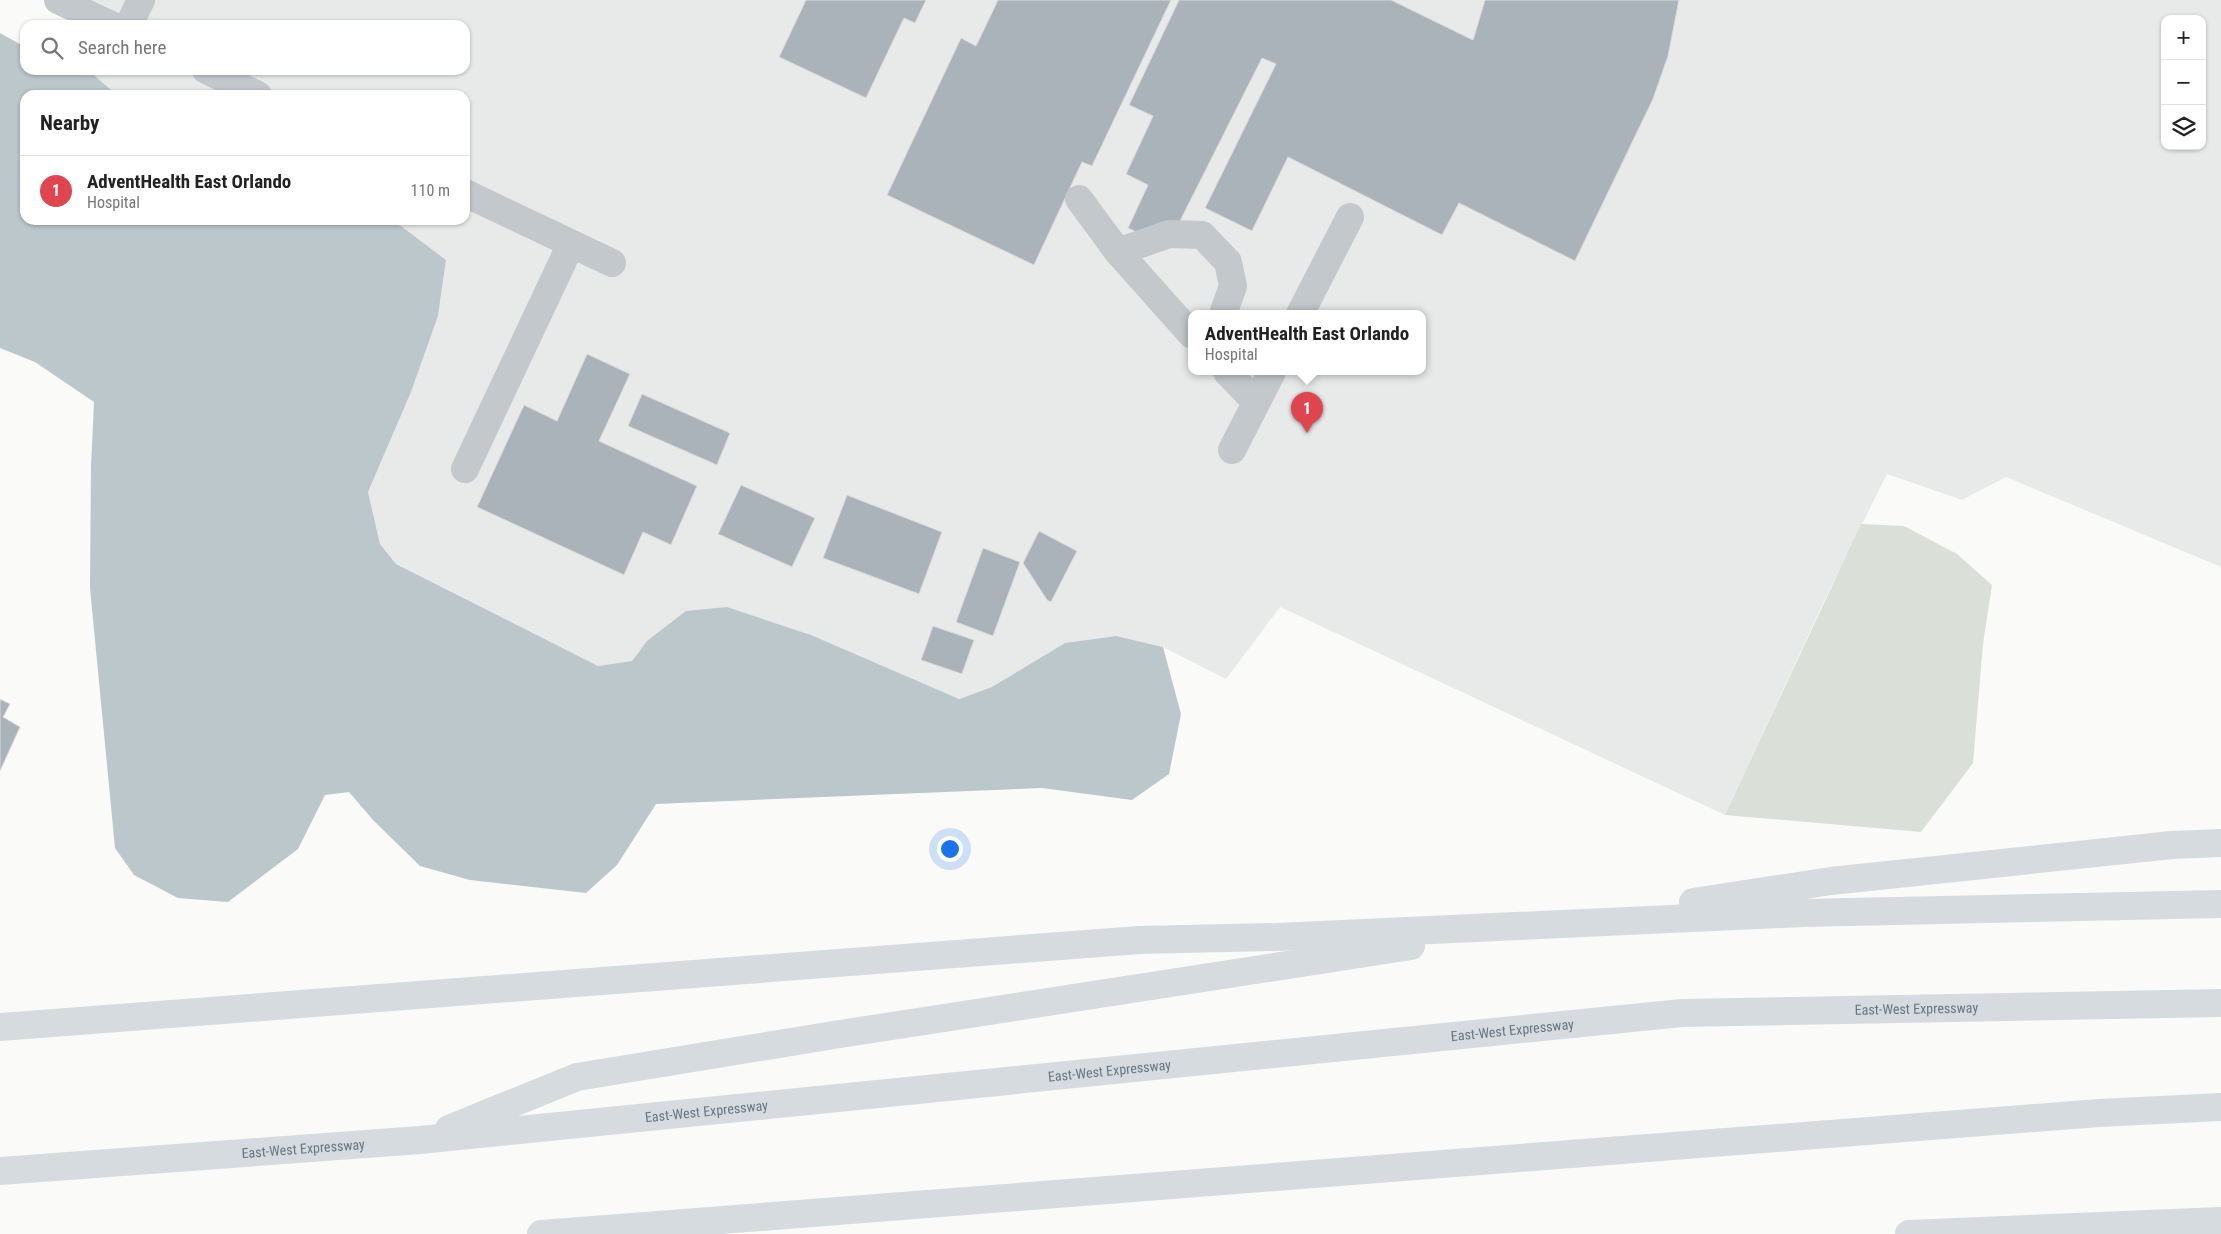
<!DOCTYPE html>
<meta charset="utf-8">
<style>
body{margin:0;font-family:"Roboto Condensed",sans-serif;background:#f2f2f2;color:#222}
.controls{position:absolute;right:15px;top:15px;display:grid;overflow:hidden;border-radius:10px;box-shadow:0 1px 4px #0004}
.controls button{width:45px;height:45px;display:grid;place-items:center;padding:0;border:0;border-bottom:1px solid #e0e0e0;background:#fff;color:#222;font:25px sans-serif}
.you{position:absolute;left:949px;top:848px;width:18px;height:18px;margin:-12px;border:4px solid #fff;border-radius:50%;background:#1a73e8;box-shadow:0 0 0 8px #1a73e833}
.badge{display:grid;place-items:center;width:32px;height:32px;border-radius:50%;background:#ea580c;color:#fff;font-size:16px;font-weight:700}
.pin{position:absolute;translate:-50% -41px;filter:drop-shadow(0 1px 2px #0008)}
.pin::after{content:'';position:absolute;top:26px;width:18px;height:15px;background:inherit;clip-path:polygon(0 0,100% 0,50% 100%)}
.popup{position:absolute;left:1188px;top:310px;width:238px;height:65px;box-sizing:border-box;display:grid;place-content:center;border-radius:10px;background:#fff;filter:drop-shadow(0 1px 4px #0005);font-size:16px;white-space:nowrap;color:#767676}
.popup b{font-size:19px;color:#222}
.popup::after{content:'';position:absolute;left:50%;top:100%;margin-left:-10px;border:10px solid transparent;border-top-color:#fff}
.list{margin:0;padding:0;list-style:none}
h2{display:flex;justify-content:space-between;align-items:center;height:65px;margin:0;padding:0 20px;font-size:21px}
h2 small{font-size:16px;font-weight:400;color:#767676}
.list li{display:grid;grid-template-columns:32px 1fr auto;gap:15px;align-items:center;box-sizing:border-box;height:70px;padding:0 20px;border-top:1px solid #e0e0e0}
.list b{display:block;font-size:19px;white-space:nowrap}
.list p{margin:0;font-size:16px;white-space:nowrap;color:#767676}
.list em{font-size:16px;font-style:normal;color:#767676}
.icon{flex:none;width:28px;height:28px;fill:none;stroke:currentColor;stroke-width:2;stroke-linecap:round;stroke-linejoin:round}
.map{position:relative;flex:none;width:2221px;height:1234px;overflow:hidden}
.search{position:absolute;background:#fff;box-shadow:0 1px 4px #0004;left:20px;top:20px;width:450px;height:55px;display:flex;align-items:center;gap:12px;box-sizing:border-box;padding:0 18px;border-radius:15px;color:#767676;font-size:19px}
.panel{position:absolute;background:#fff;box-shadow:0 1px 4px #0004;left:20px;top:90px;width:450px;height:135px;border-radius:15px}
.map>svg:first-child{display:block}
</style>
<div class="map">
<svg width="2221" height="1234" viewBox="0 0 2221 1234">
<rect width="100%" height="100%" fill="#fafaf8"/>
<!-- built -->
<path fill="#e8e9e9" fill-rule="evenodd" d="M88,0H2221V567L2006,477L1962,500L1887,474L1825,599L1725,815L1280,607L1226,679L1163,647L1116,636L1065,643L992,687L958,699L811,635L727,607L647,641L632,661L598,666L396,564L380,544L368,492L411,392L438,316L446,260L401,226L385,220H465V95H117L88,70H465V25H75ZM2165,19H2202V146H2165ZM1192,314H1422V372H1192Z"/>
<!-- green -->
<path fill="#dadfd7" d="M1861,524L1904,526L1957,554L1992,585L1983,644L1973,763L1921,832L1725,815Z"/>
<!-- water -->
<path fill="#bbc7cb" d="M0,33L25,47V70H88L117,95H25V220H385L401,226L446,260L438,316L411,392L368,492L380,544L396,564L598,666L632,661L647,641L686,611L727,607L811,635L959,699L992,687L1065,643L1116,636L1163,647L1181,714L1169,774L1132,800L1042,788L656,804L617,865L586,893L470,880L420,866L373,820L349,792L325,795L298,849L228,902L178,898L134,875L115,848L90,588L91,467L94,402L35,362L0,348Z"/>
<!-- building -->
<g fill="#aab3b9" stroke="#dcdcda">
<path d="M806,0H926L915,23L904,18L866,98L779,57Z"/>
<path d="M998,0H1171L1092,166L1082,162L1034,265L887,195L961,38L976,46Z"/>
<path d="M1179,0H1391L1473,40L1485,0H1679L1668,56L1653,99L1575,261L1459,203L1442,235L1288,157L1252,231L1205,208L1276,64L1262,58L1180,221L1141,234L1128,228L1148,185L1126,174L1153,116L1129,105Z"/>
<path d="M587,354L630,374L599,441L697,486L671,545L643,532L624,575L477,507L524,405L557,421Z"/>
<path d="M642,394L730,433L717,465L628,426Z"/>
<path d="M741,485L815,518L792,567L718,534Z"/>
<path d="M847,495L942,532L919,594L823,558Z"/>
<path d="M1039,531L1077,551L1051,602L1047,600L1023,563Z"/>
<path d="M983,548L1020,562L993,636L956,622Z"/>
<path d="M933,626L974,640L962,674L921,660Z"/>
<path d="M0,699L10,704L3,717L20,727L0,771Z"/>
</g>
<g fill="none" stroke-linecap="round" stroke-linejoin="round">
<!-- minor -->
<g stroke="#c3c8cc" stroke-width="28">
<path d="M58,0L111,25"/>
<path d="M129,25L141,0"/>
<path d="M206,70L258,95"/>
<path d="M465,193L612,263"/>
<path d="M1079,199L1118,252L1192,335"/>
<path d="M1118,252L1169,234L1202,235L1228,262L1233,286L1223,314"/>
<path d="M1300,314L1350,217"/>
<path d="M1227,372L1256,402"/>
<path d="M1232,450L1272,372"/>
<path d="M465,469L571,244"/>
</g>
<!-- highway -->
<g stroke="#d6dbdf" stroke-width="28">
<path d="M1693,902L1831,881L2172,845L2221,843"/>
<path d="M0,1027L1139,940L1277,937L1803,913L2221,904"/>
<path d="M449,1129L577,1077L840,1034L1411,946"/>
<path id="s1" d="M0,1171L420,1140L1682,1013L2221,1003"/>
<path d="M541,1234L2099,1113L2221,1107"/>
<path d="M1909,1234L2221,1221"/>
</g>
</g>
<g text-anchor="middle" stroke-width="5" stroke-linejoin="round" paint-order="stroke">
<!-- street labels -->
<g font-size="14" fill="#657683" stroke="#fff">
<text dy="5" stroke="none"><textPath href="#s1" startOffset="1924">East-West Expressway</textPath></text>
<text dy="5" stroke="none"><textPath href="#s1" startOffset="1519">East-West Expressway</textPath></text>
<text dy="5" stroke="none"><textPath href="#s1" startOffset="1114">East-West Expressway</textPath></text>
<text dy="5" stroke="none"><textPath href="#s1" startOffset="709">East-West Expressway</textPath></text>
<text dy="5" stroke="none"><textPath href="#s1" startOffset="304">East-West Expressway</textPath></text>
</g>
</g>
</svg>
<div class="controls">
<button>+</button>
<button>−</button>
<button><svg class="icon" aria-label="layers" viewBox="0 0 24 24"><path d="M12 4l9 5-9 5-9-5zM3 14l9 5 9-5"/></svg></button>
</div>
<div class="you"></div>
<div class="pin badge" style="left:1307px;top:433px;background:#e0444e">1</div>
<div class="popup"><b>AdventHealth East Orlando</b>Hospital</div>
<div class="search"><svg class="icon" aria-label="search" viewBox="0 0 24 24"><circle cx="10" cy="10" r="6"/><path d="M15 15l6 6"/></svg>Search here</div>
<section class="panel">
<h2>Nearby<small></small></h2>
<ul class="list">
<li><span class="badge" style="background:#e0444e">1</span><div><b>AdventHealth East Orlando</b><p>Hospital</p></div><em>110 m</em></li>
</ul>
</section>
</div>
